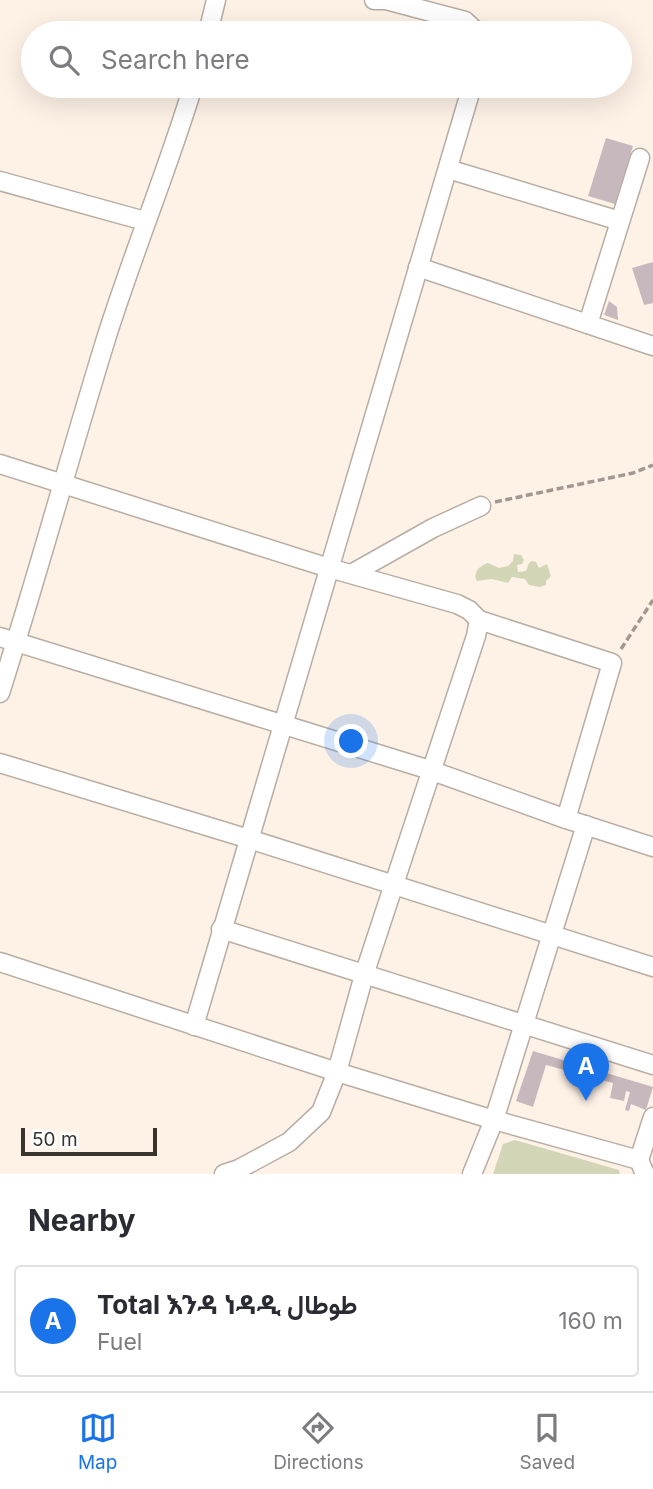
<!DOCTYPE html>
<meta charset="utf-8">
<style>
body{margin:0;font-family:Inter,Vazirmatn,"Noto Sans Ethiopic",sans-serif;background:#f7f7f7;color:#2b2b33}
.scale{position:absolute;left:21px;bottom:18px;width:136px;box-sizing:border-box;padding-left:7px;border:4px solid #383430;border-top:0;font-size:19px;line-height:24px;white-space:nowrap;color:#383430;-webkit-text-stroke:5px #fff;paint-order:stroke}
.you{position:absolute;left:352px;top:742px;width:24px;height:24px;margin:-18px;border:5px solid #fff;border-radius:50%;background:#1a73e8;box-shadow:0 0 0 10px #1a73e833}
.badge{display:grid;place-items:center;width:46px;height:46px;border-radius:50%;background:#1a73e8;color:#fff;font-size:23px;font-weight:700}
.pin{position:absolute;translate:-50% -58px;filter:drop-shadow(0 2px 4px #0008)}
.pin::after{content:'';position:absolute;top:37px;width:24px;height:21px;background:inherit;clip-path:polygon(0 0,100% 0,50% 100%)}
.list{margin:0;padding:0;list-style:none}
h2{display:flex;justify-content:space-between;align-items:center;height:91px;margin:0;padding:0 28px;font-size:30px}
h2 small{font-size:23px;font-weight:400;color:#7c7c81}
.list li{display:grid;grid-template-columns:46px 1fr auto;gap:21px;align-items:center;box-sizing:border-box;height:112px;margin:0 14px 14px;padding:0 14px;border:2px solid #e1e1e2;border-radius:7px}
.list b{display:block;font-size:26px;white-space:nowrap}
.list p{margin:0;font-size:23px;white-space:nowrap;color:#7c7c81}
.list em{font-size:23px;font-style:normal;color:#7c7c81}
.icon{flex:none;width:38px;height:38px;fill:none;stroke:currentColor;stroke-width:2;stroke-linecap:round;stroke-linejoin:round}
.map{position:relative;flex:none;width:653px;height:1174px;overflow:hidden}
.search{position:absolute;background:#fff;box-shadow:0 7px 28px #0002;left:21px;right:21px;top:21px;height:77px;display:flex;align-items:center;gap:18px;box-sizing:border-box;padding:0 24px;border-radius:38px;color:#7c7c81;font-size:26px}
.sheet{height:217px;background:#fff}
nav{display:flex;justify-content:space-around;align-items:center;box-sizing:border-box;height:98px;border-top:2px solid #e1e1e2;background:#fff;font-size:19px;color:#7c7c81}
nav a{display:grid;justify-items:center;gap:4px}
nav .on{color:#1a73e8}
.map>svg:first-child{display:block}
</style>
<div class="map">
<svg width="653" height="1174" viewBox="0 0 653 1174">
<rect width="100%" height="100%" fill="#fef2e7"/>
<!-- green -->
<g fill="#d3d5b7">
<path d="M514,554L521,555L524,560L522,564L517,565L518,572L526,571L529,563L532,561L536,562L539,568L547,564L551,576L546,581V585L540,587L529,585L525,579L512,577L508,583L492,579L477,581C472,573 480,565 488,563L499,568L508,566L513,561Z"/>
<path d="M515,1140L619,1170L620,1174H493L503,1144Z"/>
</g>
<!-- building -->
<g fill="#c7b8bd">
<path d="M606,138L633,146L615,204L588,196Z"/>
<path d="M653,262V303L644,305L632,268Z"/>
<path d="M609,301L617,307L618,320L604,315Z"/>
<path d="M533,1051L653,1087L646,1110L631,1104L629,1111L625,1110L630,1092L626,1091L624,1101L610,1098L613,1083L546,1065L533,1107L516,1101Z"/>
</g>
<g fill="none" stroke-linecap="round" stroke-linejoin="round">
<defs>
<g id="minor">
<path d="M374,0H386L465,21L478,33"/>
<path d="M208,33L216,0"/>
<path d="M448,169L620,221"/>
<path d="M0,181L145,221"/>
<path d="M418,267L653,346"/>
<path d="M588,324L640,158"/>
<path d="M0,464L329,568L457,604L469,610L479,620L612,663L566,819"/>
<path d="M353,573L433,528L481,506"/>
<path d="M0,637L430,770L566,819L653,847"/>
<path d="M0,693C37,577 69,459 105,342C132,255 167,172 193,86"/>
<path d="M0,763L249,839L653,967"/>
<path d="M221,929L653,1065"/>
<path d="M0,962L337,1072L494,1120L639,1160L645,1174"/>
<path d="M194,1026L472,86"/>
<path d="M639,1160L653,1117"/>
<path d="M224,1174L239,1169L289,1142L321,1112L337,1072L364,975L476,636L479,620"/>
<path d="M472,1174L494,1120L586,825"/>
</g>
</defs>
<!-- minor casing -->
<use href="#minor" stroke="#b8ada3" stroke-width="21"/>
<!-- path -->
<g stroke="#a19991" stroke-width="3.5" stroke-dasharray="7 3.5" stroke-linecap="butt">
<path d="M495,502L633,473L653,465"/>
<path d="M621,649L653,600"/>
</g>
<!-- minor -->
<use href="#minor" stroke="#fff" stroke-width="18"/>
</g>
</svg>
<div class="scale">50 m</div>
<div class="you"></div>
<div class="pin badge" style="left:586px;top:1101px">A</div>
<div class="search"><svg class="icon" aria-label="search" viewBox="0 0 24 24"><circle cx="10" cy="10" r="6"/><path d="M15 15l6 6"/></svg>Search here</div>
</div>
<section class="sheet">
<h2>Nearby<small></small></h2>
<ul class="list">
<li><span class="badge">A</span><div><b>Total እንዳ ነዳዲ طوطال</b><p>Fuel</p></div><em>160 m</em></li>
</ul>
</section>
<nav>
<a class="on"><svg class="icon" aria-label="map" viewBox="0 0 24 24"><path d="M3 6l6-2 6 2 6-2v14l-6 2-6-2-6 2zM9 4v14M15 6v14"/></svg>Map</a>
<a><svg class="icon" aria-label="directions" viewBox="0 0 24 24"><path d="M12 3l9 9-9 9-9-9zM9 14v-3h6M13 9l2 2-2 2"/></svg>Directions</a>
<a><svg class="icon" aria-label="saved" viewBox="0 0 24 24"><path d="M7 4h10v16l-5-4-5 4z"/></svg>Saved</a>
</nav>
